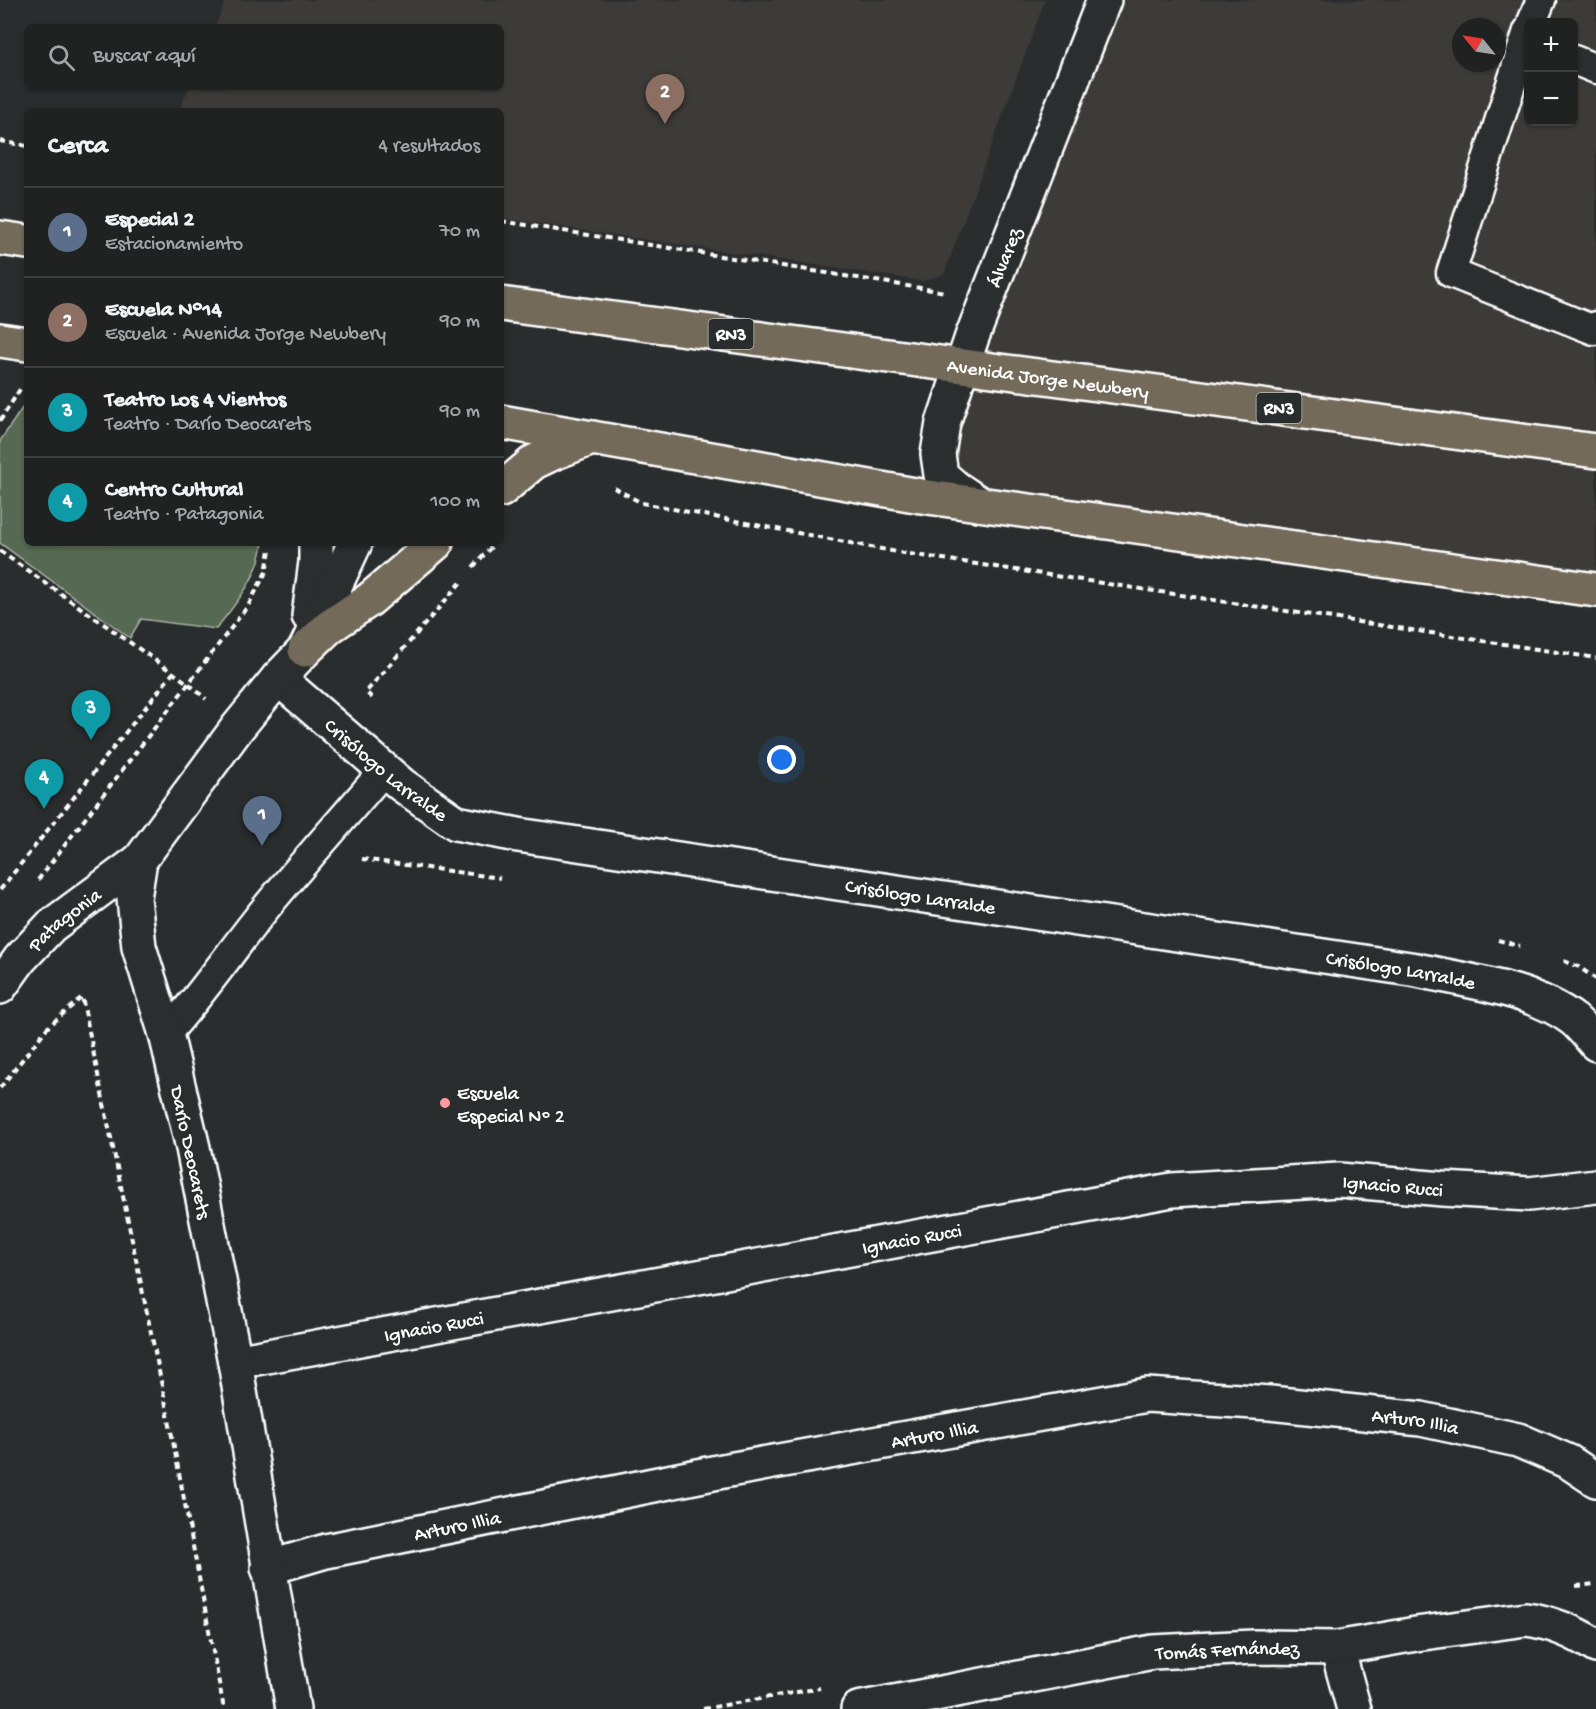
<!DOCTYPE html>
<html lang="es">
<meta charset="utf-8">
<style>
body{margin:0;font-family:"Gochi Hand",sans-serif;background:#2d2f2f;color:#f1f3f6}
.controls{position:absolute;right:18px;top:18px;display:grid;overflow:hidden;border-radius:9px;box-shadow:0 2px 4px #0004}
.controls button{width:54px;height:54px;display:grid;place-items:center;padding:0;border:0;border-bottom:2px solid #3d3f40;background:#202222;color:#f1f3f6;font:30px sans-serif}
.compass{position:absolute;left:1452px;top:18px;width:54px;height:54px;border-radius:50%;background:#202222;box-shadow:0 2px 4px #0004;rotate:300deg}
.you{position:absolute;left:782px;top:760px;width:21px;height:21px;margin:-15px;border:4px solid #fff;border-radius:50%;background:#1a73e8;box-shadow:0 0 0 9px #1a73e833}
.badge{display:grid;place-items:center;width:39px;height:39px;border-radius:50%;background:#1a73e8;color:#fff;font-size:20px;font-weight:700}
.pin{position:absolute;translate:-50% -50px;filter:drop-shadow(0 2px 3px #0008)}
.pin::after{content:'';position:absolute;top:32px;width:21px;height:18px;background:inherit;clip-path:polygon(0 0,100% 0,50% 100%)}
.list{margin:0;padding:0;list-style:none}
h2{display:flex;justify-content:space-between;align-items:center;height:78px;margin:0;padding:0 24px;font-size:26px}
h2 small{font-size:20px;font-weight:400;color:#a2a4a5}
.list li{display:grid;grid-template-columns:39px 1fr auto;gap:18px;align-items:center;box-sizing:border-box;height:90px;padding:0 24px;border-top:2px solid #3d3f40}
.list b{display:block;font-size:22px;white-space:nowrap}
.list p{margin:0;font-size:20px;white-space:nowrap;color:#a2a4a5}
.list em{font-size:20px;font-style:normal;color:#a2a4a5}
.icon{flex:none;width:33px;height:33px;fill:none;stroke:currentColor;stroke-width:2;stroke-linecap:round;stroke-linejoin:round}
.map{position:relative;flex:none;width:1596px;height:1709px;overflow:hidden}
.search{position:absolute;background:#202222;box-shadow:0 2px 4px #0004;left:24px;top:24px;width:480px;height:66px;display:flex;align-items:center;gap:15px;box-sizing:border-box;padding:0 21px;border-radius:9px;color:#a2a4a5;font-size:22px}
.panel{position:absolute;background:#202222;box-shadow:0 2px 4px #0004;left:24px;top:108px;width:480px;height:438px;border-radius:9px}
.map>svg:first-child{display:block}
</style>
<div class="map">
<svg width="1596" height="1709" viewBox="0 0 1596 1709">
<rect width="100%" height="100%" fill="#2a2d2e"/>
<filter id="ink" filterUnits="userSpaceOnUse"><feTurbulence type="fractalNoise" baseFrequency=".0167" numOctaves="2"/><feDisplacementMap in="SourceGraphic" scale="12" xChannelSelector="R" yChannelSelector="G"/><feConvolveMatrix kernelMatrix="1 2 1 2 8 2 1 2 1" color-interpolation-filters="sRGB"/></filter>
<g filter="url(#ink)">
<!-- built -->
<g fill="#3d3a39" fill-rule="evenodd">
<path d="M226,0H1045L944,274L923,281L501,218V111H179L189,87H501V27H215Z"/>
<path d="M1104,0H1596V590L956,488L943,423ZM1528,22H1574V122H1528ZM1461,27H1497V63H1461Z"/>
</g>
<!-- green -->
<path fill="#566953" stroke="#aab4a9" stroke-width="1.5" d="M27,401V543H263C259,577 236,603 216,629L141,619L130,638L0,543V441Z"/>
<g fill="none" stroke-linecap="round" stroke-linejoin="round">
<defs>
<g id="service">
<path d="M1532,22L1541,0"/>
<path d="M1528,31L1451,273L1594,330L1596,326"/>
<path d="M1574,60L1596,69"/>
<path d="M166,1034C205,991 237,942 274,898C310,855 348,813 384,770"/>
</g>
<g id="minor">
<path id="s1" d="M980,504L956,488L941,475L938,454L943,423L972,337L1104,0"/>
<path id="s2" d="M278,678L402,785L456,823L518,835L1417,970C1466,981 1534,989 1574,1020C1582,1027 1589,1036 1596,1044"/>
<path id="s3" d="M0,987L20,959L51,926L140,860"/>
<path id="s4" d="M235,1362L1172,1190L1339,1180L1443,1189L1529,1194L1596,1186"/>
<path id="s5" d="M268,1568L326,1551L723,1471L1147,1395L1270,1403L1421,1419L1518,1440L1569,1462L1596,1480"/>
<path d="M1337,1648L1354,1709"/>
<path id="s6" d="M858,1709L1153,1652L1254,1647L1337,1648L1416,1634L1526,1619C1550,1622 1576,1633 1596,1646"/>
</g>
<g id="tertiary">
<path d="M309,616L316,562V543"/>
<path d="M293,1709L235,1362L193,1148L166,1034L139,947L134,898L140,860L238,727L278,678L305,650L355,543"/>
</g>
<g id="trunk">
<path d="M0,238L27,242"/>
<path id="s7" d="M501,304L1596,451"/>
<path d="M0,340L27,344"/>
<path d="M501,422L921,496L1596,590"/>
<path d="M501,490L534,462L553,453L592,438"/>
<path d="M305,650L329,627L369,600L436,543"/>
</g>
</defs>
<!-- service casing -->
<use href="#service" stroke="#fff" stroke-width="33"/>
<!-- minor casing -->
<use href="#minor" stroke="#fff" stroke-width="38"/>
<!-- tertiary casing -->
<use href="#tertiary" stroke="#fff" stroke-width="38"/>
<!-- trunk casing -->
<use href="#trunk" stroke="#fff" stroke-width="38"/>
<!-- path -->
<g stroke="#fff" stroke-width="4" stroke-dasharray="6 4.5" stroke-linecap="butt">
<path d="M0,141L27,146"/>
<path d="M501,221L945,292"/>
<path d="M0,421L22,386"/>
<path d="M614,488L642,503L897,552L1596,658"/>
<path d="M0,551L189,684L206,699"/>
<path d="M473,567L495,543"/>
<path d="M372,698L366,692L463,580"/>
<path d="M362,859L500,878"/>
<path d="M38,880L248,606L266,572L270,550"/>
<path d="M0,890L173,673"/>
<path d="M1498,940L1520,946"/>
<path d="M1564,961L1579,967L1596,979"/>
<path d="M0,1088L47,1028L82,997L168,1415L224,1709"/>
<path d="M1576,1586L1596,1584"/>
<path d="M703,1709L820,1688"/>
</g>
<!-- service -->
<use href="#service" stroke="#2a2d2e" stroke-width="28"/>
<!-- minor -->
<use href="#minor" stroke="#2a2d2e" stroke-width="33"/>
<!-- tertiary -->
<use href="#tertiary" stroke="#2a2d2e" stroke-width="33"/>
<!-- trunk -->
<use href="#trunk" stroke="#736b5a" stroke-width="33"/>
</g>
</g>
<!-- markers -->
<circle fill="#ff9aa2" stroke="#2a2d2e" stroke-width="2" cx="445" cy="1103" r="6"/>
<g text-anchor="middle" stroke-width="4.5" stroke-linejoin="round" paint-order="stroke">
<!-- shield labels -->
<g fill="#2a2d2e" stroke="#bfc0c0" stroke-width="1.5">
<rect x="708.5" y="319" width="45" height="30" rx="4.5"/>
<rect x="1256.5" y="393" width="45" height="30" rx="4.5"/>
</g>
<g font-size="18" font-weight="bold" fill="#fff">
<text x="731" y="340">RN3</text>
<text x="1279" y="414">RN3</text>
</g>
<!-- street labels -->
<g font-size="20" fill="#fff" stroke="#2a2d2e">
<text dy="7" stroke="none"><textPath href="#s1" startOffset="278">Álvarez</textPath></text>
<text dy="7" stroke="none"><textPath href="#s7" startOffset="552">Avenida Jorge Newbery</textPath></text>
<text dy="7" stroke="none"><textPath href="#s2" startOffset="142">Crisólogo Larralde</textPath></text>
<text dy="7" stroke="none"><textPath href="#s2" startOffset="700">Crisólogo Larralde</textPath></text>
<text dy="7" stroke="none"><textPath href="#s3" startOffset="94">Patagonia</textPath></text>
<text dy="7" stroke="none"><textPath href="#s2" startOffset="1186">Crisólogo Larralde</textPath></text>
<text transform="translate(192 1152) rotate(78)" y="7">Darío Deocarets</text>
<text dy="7" stroke="none"><textPath href="#s4" startOffset="1174">Ignacio Rucci</textPath></text>
<text dy="7" stroke="none"><textPath href="#s4" startOffset="688">Ignacio Rucci</textPath></text>
<text dy="7" stroke="none"><textPath href="#s4" startOffset="202">Ignacio Rucci</textPath></text>
<text dy="7" stroke="none"><textPath href="#s5" startOffset="1166">Arturo Illia</textPath></text>
<text dy="7" stroke="none"><textPath href="#s5" startOffset="680">Arturo Illia</textPath></text>
<text dy="7" stroke="none"><textPath href="#s5" startOffset="194">Arturo Illia</textPath></text>
<text dy="7" stroke="none"><textPath href="#s6" startOffset="375">Tomás Fernández</textPath></text>
</g>
<!-- poi labels -->
<g font-size="20" fill="#fff" stroke="#2a2d2e" text-anchor="start">
<text x="457" y="1099">Escuela<tspan x="457" dy="23">Especial Nº 2</tspan></text>
</g>
</g>
</svg>
<div class="controls">
<button>+</button>
<button>−</button>
</div>
<svg class="compass" viewBox="-18 -18 36 36"><path d="M0-13l5 13h-10z" fill="#e53935"/><path d="M0 13l5-13h-10z" fill="#a2a4a5"/></svg>
<div class="you"></div>
<div class="pin badge" style="left:262px;top:846px;background:#5c6f8a">1</div>
<div class="pin badge" style="left:665px;top:124px;background:#8d6e63">2</div>
<div class="pin badge" style="left:91px;top:740px;background:#0f9aa8">3</div>
<div class="pin badge" style="left:44px;top:809px;background:#0f9aa8">4</div>
<div class="search"><svg class="icon" aria-label="search" viewBox="0 0 24 24"><circle cx="10" cy="10" r="6"/><path d="M15 15l6 6"/></svg>Buscar aquí</div>
<section class="panel">
<h2>Cerca<small>4 resultados</small></h2>
<ul class="list">
<li><span class="badge" style="background:#5c6f8a">1</span><div><b>Especial 2</b><p>Estacionamiento</p></div><em>70 m</em></li>
<li><span class="badge" style="background:#8d6e63">2</span><div><b>Escuela N°14</b><p>Escuela · Avenida Jorge Newbery</p></div><em>90 m</em></li>
<li><span class="badge" style="background:#0f9aa8">3</span><div><b>Teatro Los 4 Vientos</b><p>Teatro · Darío Deocarets</p></div><em>90 m</em></li>
<li><span class="badge" style="background:#0f9aa8">4</span><div><b>Centro Cultural</b><p>Teatro · Patagonia</p></div><em>100 m</em></li>
</ul>
</section>
</div>
